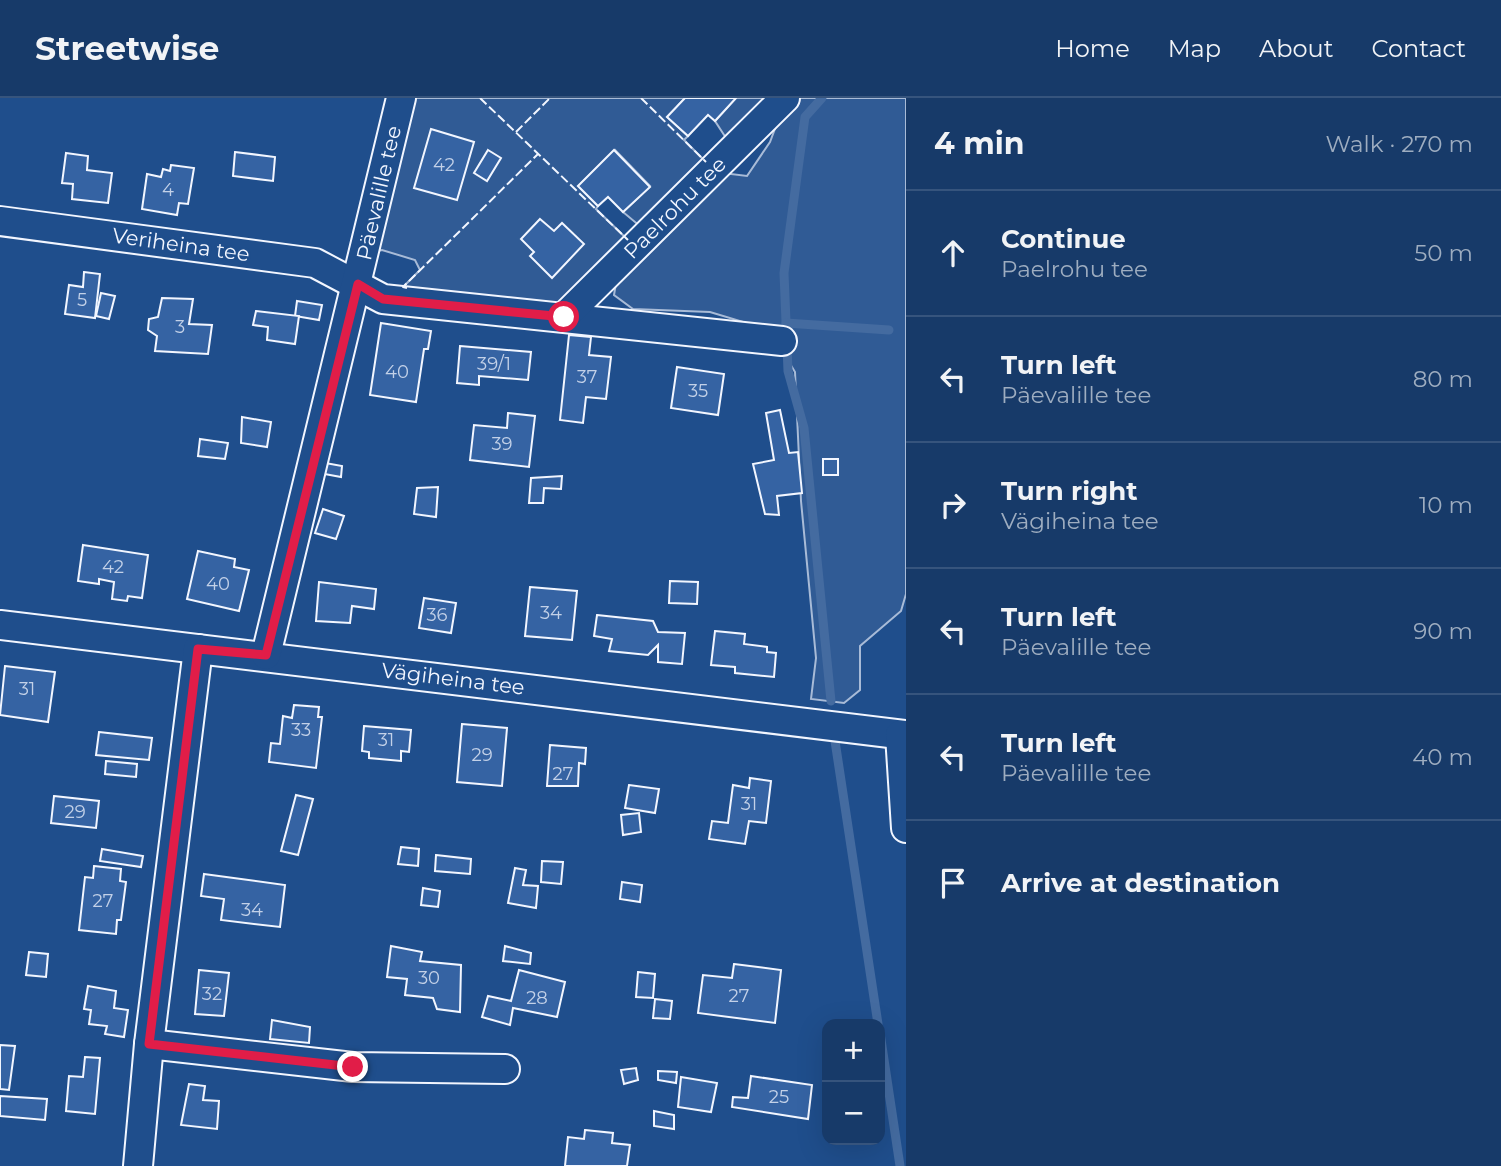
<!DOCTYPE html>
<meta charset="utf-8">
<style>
body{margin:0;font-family:Montserrat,sans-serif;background:#244571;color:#f1f3f6}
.controls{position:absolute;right:21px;bottom:21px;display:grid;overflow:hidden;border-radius:14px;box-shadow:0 7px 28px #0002}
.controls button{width:63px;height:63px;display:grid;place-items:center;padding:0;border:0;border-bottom:2px solid #36547d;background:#173a69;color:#f1f3f6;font:35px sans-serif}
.stop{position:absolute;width:21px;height:21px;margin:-16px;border:5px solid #e11d48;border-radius:50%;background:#fff}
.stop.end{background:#e11d48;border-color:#fff;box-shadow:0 2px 7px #0008}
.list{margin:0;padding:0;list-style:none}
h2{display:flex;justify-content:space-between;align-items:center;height:91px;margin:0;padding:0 28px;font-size:30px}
h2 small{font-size:23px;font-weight:400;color:#9eadc0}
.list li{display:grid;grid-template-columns:46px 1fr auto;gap:21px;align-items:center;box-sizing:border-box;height:126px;padding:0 28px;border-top:2px solid #36547d}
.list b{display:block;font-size:26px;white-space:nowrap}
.list p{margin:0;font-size:23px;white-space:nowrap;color:#9eadc0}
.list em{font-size:23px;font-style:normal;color:#9eadc0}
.icon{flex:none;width:38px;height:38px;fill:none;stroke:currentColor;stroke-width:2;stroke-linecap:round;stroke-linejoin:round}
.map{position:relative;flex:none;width:906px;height:1068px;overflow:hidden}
header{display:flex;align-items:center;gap:42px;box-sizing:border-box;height:98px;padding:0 35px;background:#173a69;border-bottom:2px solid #36547d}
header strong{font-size:33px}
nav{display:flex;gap:38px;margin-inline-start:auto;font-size:24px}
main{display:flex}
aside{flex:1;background:#173a69}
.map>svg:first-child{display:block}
</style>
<header>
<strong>Streetwise</strong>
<nav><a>Home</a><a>Map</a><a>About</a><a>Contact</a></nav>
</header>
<main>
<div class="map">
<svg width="906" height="1068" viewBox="0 0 906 1068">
<rect width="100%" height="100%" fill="#1f4e8c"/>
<!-- built -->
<g fill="#305b95" stroke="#a8bbd7" stroke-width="2">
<path d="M408,0H685L667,19L688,38L684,42L706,64L641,129L623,114L650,88L615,52L578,88L598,108L596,111L628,142L560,209L403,189L420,172L415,162L382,152L370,155Z"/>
<path d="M736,0H771L728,43L715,23Z"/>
<path d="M800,0H906V496L901,513L860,548V592L844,605L811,601L816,560L801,403L795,274L770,232L710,214L633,211L614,197L616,185L723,75L747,78L770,44L779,20Z"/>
</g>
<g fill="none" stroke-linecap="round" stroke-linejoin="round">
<!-- stream -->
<g stroke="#446ba0" stroke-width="9">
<path d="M822,0L805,19L784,175L788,273L804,330L831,603"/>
<path d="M786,225L889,232"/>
<path d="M835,643L878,926"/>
<path d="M880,935L900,1068"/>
</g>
</g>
<!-- building -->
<g fill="#3563a3" stroke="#f2f6ff" stroke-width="2">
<path d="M685,0H736L715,23L708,17L688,38L667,19Z"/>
<path d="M431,31L474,44L457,102L414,90Z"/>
<path d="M488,52L501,60L487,83L474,75Z"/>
<path d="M614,52L650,89L623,114L608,99L598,108L578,88Z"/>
<path d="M235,54L275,59L273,83L233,78Z"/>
<path d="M66,55L88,58L87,72L112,75L108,105L72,101L73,86L62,85Z"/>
<path d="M171,67L194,70L188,106L179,105L177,117L142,111L147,76L161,79L163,71L170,73Z"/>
<path d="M540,121L554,133L562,125L584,146L552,180L530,158L534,154L521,141Z"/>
<path d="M84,174L100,176L95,220L65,216L69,187L83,189Z"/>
<path d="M101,195L115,198L109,221L96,218Z"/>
<path d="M162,200L193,201L189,226L212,227L208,256L155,253L157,238L148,232L149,221L158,219Z"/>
<path d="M297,203L322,207L319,222L295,218Z"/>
<path d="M256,213L299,218L295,246L267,242L268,229L253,227Z"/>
<path d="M381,225L431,233L428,251H424L416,304L370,297Z"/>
<path d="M569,237L591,239L589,257L611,259L606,301L586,299L583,325L560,322Z"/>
<path d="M460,248L531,254L528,282L479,278V287L457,285Z"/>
<path d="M677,269L724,276L718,317L671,310Z"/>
<path d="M780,312L789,355L798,354L802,395L777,398L779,417L765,416L753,366L774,362L766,315Z"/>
<path d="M508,315L535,318L529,369L470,362L474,327L507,330Z"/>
<path d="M242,319L271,324L267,349L241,345Z"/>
<path d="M200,341L228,345L225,361L198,358Z"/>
<rect x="823" y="361" width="15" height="16"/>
<path d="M320,364L342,368L341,379L319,375Z"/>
<path d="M562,378L561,391L544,390L543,405H529L531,380Z"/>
<path d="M438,389L436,419L414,416L417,390Z"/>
<path d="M323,411L344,418L336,441L315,435Z"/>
<path d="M83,447L148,457L142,500L128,498L127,503L112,501L114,484L99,481V486L78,483Z"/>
<path d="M198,453L235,461L234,469L249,472L239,513L187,501Z"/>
<path d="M670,483L698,484L697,506L669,505Z"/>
<path d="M319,484L376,491L374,511L352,508L350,525L316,523Z"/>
<path d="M530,489L577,493L572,542L525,538Z"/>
<path d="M424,500L456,505L451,535L419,530Z"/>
<path d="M597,517L653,523L658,534L685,535L682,566L658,564V547L648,557L609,553L612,541L594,538Z"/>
<path d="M715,533L745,536L744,546L767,549V554L776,555L774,579L735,575V569L711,567Z"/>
<path d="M5,568L55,574L48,624L0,617Z"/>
<path d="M294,607L319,609L318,619H322L316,670L269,664L271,645L280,646L283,618L292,620Z"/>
<path d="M462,626L507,630L502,688L457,684Z"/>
<path d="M364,628L411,632L409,654L401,653V663L369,660V654L362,653Z"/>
<path d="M99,634L152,640L149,662L96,657Z"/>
<path d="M550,647L586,650L585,666L579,665L578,688H547Z"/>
<path d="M106,663L137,666L136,679L105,676Z"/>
<path d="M750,680L771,683L766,725L749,723L745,746L709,741L712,723L728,725L733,687L749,690Z"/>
<path d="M629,687L659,691L655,715L625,710Z"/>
<path d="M296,697L313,701L298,757L281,753Z"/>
<path d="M54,698L99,703L96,730L51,725Z"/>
<path d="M639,715L641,734L623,737L621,717Z"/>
<path d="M401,749L419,751L418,768L398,766Z"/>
<path d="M102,751L143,758L141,769L100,763Z"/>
<path d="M436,757L471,761L470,776L435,773Z"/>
<path d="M542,763L563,764L561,786L541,784Z"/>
<path d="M94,768L121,771L120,783L126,784L121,822H117L116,836L79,832L85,779L93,780Z"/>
<path d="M515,770L526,772L523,787L538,788L536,810L508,805Z"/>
<path d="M204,776L285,787L280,829L221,822L224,801L201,798Z"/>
<path d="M622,784L642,787L640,804L620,801Z"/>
<path d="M423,790L440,793L438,809L421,807Z"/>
<path d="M391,848L422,854L420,863L461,867L460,914L437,911L433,900L405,897L407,881L387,879Z"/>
<path d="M505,848L531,855L530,866L503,863Z"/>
<path d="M29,854L48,856L46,879L26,877Z"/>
<path d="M734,866L781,872L775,925L698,915L703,877L732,880Z"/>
<path d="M199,872L229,875L224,918L195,916Z"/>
<path d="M519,872L565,884L557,919L513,910L510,927L482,919L488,898L511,903Z"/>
<path d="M638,874L655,876L653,900L636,899Z"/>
<path d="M88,888L116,893L114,910L128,912L124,939L105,936L107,928L89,926L91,912L84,911Z"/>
<path d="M655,901L672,903L670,921L653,920Z"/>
<path d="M272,922L310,929L309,945L270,941Z"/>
<path d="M0,947L15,948L9,992L0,991Z"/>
<path d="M85,959L100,960L95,1016L66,1013L69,978L83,979Z"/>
<path d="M636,970L638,982L624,986L621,972Z"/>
<path d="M658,973L677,974L676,985L658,982Z"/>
<path d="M751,978L812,987L808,1021L732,1009L733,999L748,1000Z"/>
<path d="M681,979L717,985L711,1014L678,1009Z"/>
<path d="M189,986L205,988L203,1002L219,1003L217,1031L181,1027Z"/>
<path d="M0,998L47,1001L45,1022L0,1018Z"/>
<path d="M654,1013L674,1017V1031L654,1028Z"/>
<path d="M585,1032L613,1035L612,1045L630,1047L627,1068H565L568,1039L584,1041Z"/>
</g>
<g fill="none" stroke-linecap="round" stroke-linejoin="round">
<defs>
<g id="street">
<path d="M0,123L315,165L383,201L782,243"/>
<path d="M564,219L785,0"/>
<path d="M0,527L906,637"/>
<path d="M266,557L401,0"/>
<path d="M900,637L906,730"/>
<path d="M149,946L353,969L505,971"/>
<path d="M138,1068L149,946L198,551"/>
</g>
</defs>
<!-- street casing -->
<use href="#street" stroke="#f2f6ff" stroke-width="32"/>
<!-- street -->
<use href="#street" stroke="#1f4e8c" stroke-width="28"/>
<!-- fence -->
<g stroke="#f2f6ff" stroke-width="2" stroke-dasharray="9 3.5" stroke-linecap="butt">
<path d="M480,0L628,142"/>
<path d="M641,0L706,64"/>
<path d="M516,34L550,0"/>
<path d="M407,190L403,189L538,56"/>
</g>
</g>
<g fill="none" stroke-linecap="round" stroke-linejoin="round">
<!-- route -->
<path stroke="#e11d48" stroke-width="9" d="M353,969L149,946L198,551L266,557L358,186L383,201L564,219"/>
</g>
<g text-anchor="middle" stroke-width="5" stroke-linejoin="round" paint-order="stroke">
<!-- number labels -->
<g font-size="18" fill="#c3d1e8">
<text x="444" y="73">42</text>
<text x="168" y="98">4</text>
<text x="82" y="208">5</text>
<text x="180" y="235">3</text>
<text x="494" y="272">39/1</text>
<text x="397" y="280">40</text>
<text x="587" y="285">37</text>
<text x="698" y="299">35</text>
<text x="502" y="352">39</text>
<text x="113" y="475">42</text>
<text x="218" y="492">40</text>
<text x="551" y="521">34</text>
<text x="437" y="523">36</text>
<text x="27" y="597">31</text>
<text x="301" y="638">33</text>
<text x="386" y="648">31</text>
<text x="482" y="663">29</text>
<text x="563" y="682">27</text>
<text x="749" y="712">31</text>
<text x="75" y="720">29</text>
<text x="103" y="809">27</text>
<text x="252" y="818">34</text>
<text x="429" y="886">30</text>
<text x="212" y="902">32</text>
<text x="739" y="904">27</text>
<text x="537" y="906">28</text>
<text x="779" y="1005">25</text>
</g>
<!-- street labels -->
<g font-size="21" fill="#f2f6ff" stroke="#1f4e8c">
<text transform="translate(379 95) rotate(-77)" y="7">Päevalille tee</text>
<text transform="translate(675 110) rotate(-45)" y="7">Paelrohu tee</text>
<text transform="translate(181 147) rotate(8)" y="7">Veriheina tee</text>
<text transform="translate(453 581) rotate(7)" y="7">Vägiheina tee</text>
</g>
</g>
</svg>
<div class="controls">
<button>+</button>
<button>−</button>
</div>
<div class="stop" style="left:564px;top:219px"></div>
<div class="stop end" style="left:353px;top:969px"></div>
</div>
<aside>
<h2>4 min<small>Walk · 270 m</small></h2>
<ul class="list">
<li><svg class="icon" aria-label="ahead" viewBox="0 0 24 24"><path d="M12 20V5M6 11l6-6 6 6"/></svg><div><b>Continue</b><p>Paelrohu tee</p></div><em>50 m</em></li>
<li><svg class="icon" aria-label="left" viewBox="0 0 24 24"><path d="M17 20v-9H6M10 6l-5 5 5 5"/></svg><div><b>Turn left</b><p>Päevalille tee</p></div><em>80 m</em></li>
<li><svg class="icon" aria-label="right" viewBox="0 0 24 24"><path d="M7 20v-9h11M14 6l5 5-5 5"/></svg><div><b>Turn right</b><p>Vägiheina tee</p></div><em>10 m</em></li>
<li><svg class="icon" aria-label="left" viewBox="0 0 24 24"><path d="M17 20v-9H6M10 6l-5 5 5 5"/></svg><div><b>Turn left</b><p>Päevalille tee</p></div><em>90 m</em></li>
<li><svg class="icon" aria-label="left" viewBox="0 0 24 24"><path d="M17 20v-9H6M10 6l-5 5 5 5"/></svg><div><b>Turn left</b><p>Päevalille tee</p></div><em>40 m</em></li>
<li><svg class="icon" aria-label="arrive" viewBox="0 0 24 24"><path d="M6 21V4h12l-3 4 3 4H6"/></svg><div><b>Arrive at destination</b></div></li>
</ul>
</aside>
</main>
